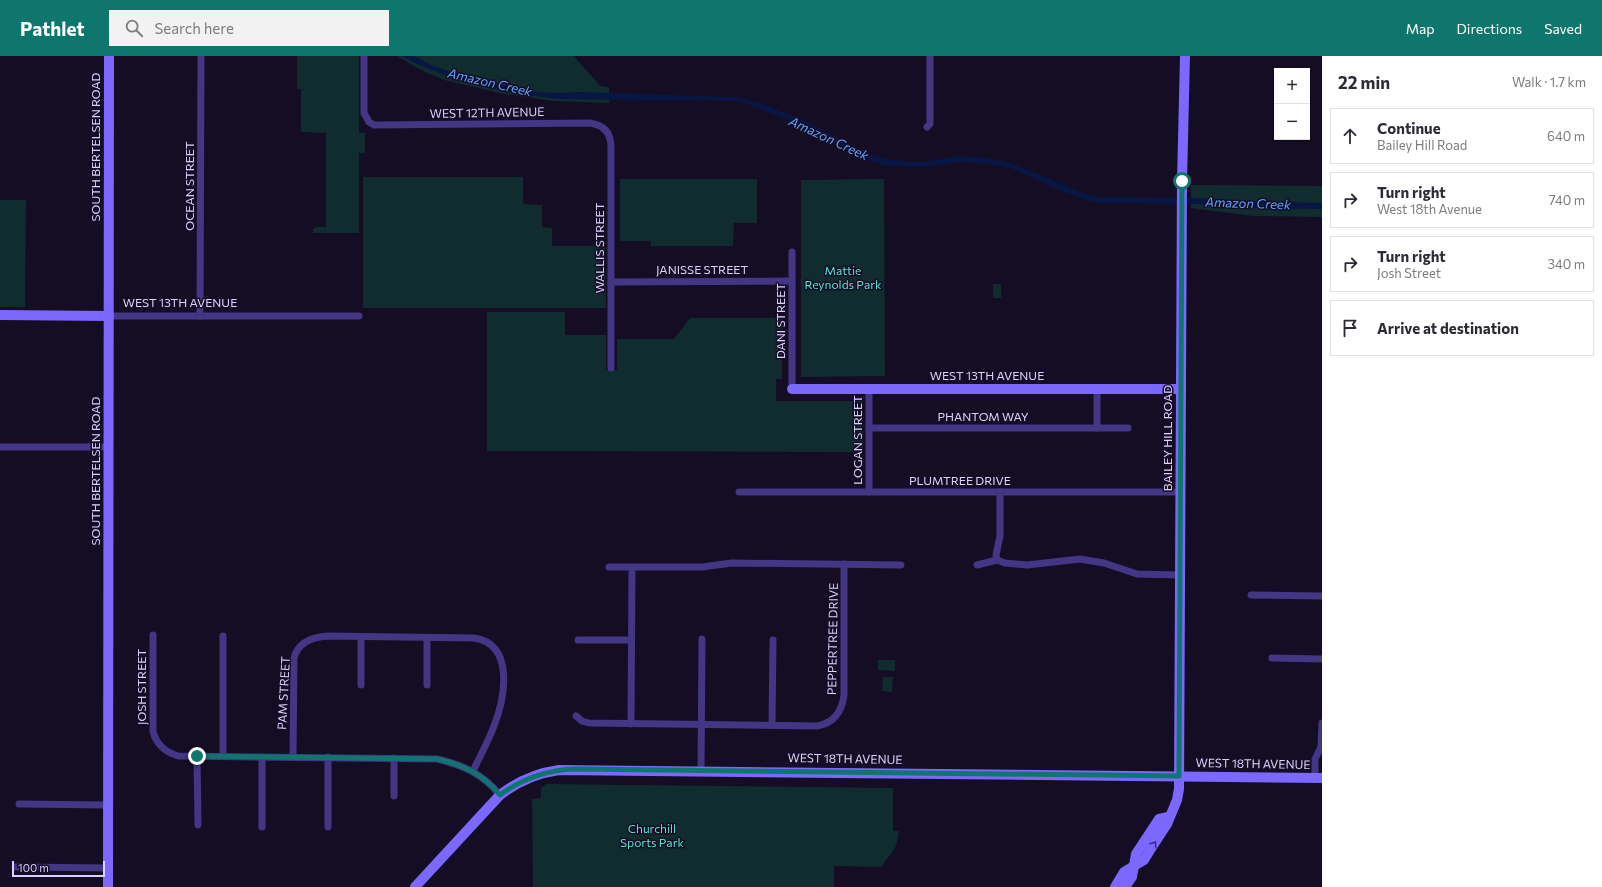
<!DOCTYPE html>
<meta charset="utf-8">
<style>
body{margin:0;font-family:Commissioner,sans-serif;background:#f2f2f3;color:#2b2b33}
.controls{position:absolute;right:12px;top:12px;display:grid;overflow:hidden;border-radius:0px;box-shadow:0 1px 3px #0004}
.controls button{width:36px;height:36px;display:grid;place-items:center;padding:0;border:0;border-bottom:1px solid #e1e1e2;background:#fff;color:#2b2b33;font:20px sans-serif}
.scale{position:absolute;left:12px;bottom:10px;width:93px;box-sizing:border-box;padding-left:4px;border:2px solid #dbd0ff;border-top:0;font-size:11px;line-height:14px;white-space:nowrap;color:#dbd0ff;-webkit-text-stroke:3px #140d24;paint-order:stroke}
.stop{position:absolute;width:12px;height:12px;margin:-9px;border:3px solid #0f766e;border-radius:50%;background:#fff}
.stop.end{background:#0f766e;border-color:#fff;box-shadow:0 1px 4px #0008}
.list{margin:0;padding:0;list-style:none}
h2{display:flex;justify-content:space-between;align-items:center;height:52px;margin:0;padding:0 16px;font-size:17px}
h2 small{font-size:13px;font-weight:400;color:#7c7c81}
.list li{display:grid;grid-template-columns:26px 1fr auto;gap:12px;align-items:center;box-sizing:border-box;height:56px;margin:0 8px 8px;padding:0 8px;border:1px solid #e1e1e2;border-radius:0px}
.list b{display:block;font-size:15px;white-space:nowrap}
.list p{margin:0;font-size:13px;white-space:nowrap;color:#7c7c81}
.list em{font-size:13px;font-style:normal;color:#7c7c81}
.icon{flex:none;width:22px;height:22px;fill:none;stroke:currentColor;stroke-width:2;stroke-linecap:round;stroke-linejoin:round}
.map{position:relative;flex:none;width:1322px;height:831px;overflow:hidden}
header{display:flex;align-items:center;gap:24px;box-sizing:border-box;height:56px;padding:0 20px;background:#0f766e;color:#fff}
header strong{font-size:19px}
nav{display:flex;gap:22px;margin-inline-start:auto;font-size:14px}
.search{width:280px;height:36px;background:#f2f2f3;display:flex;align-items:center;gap:10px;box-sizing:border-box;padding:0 14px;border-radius:0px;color:#7c7c81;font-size:15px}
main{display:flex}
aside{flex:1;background:#fff}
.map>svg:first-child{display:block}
</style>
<header>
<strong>Pathlet</strong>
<div class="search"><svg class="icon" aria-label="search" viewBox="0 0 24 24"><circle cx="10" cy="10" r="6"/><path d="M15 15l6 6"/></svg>Search here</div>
<nav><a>Map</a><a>Directions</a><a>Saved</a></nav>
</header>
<main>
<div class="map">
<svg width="1322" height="831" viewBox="0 0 1322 831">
<rect width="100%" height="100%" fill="#140d24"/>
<!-- green -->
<g fill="#102c2e">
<path d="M297,0H359V77H365V97H359V177H313V173L317,171H326V77L301,76V33H297Z"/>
<path d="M397,0H574L600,30L609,31V47L552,45L499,37L444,24L419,13Z"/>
<path d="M363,121H523V148L542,149V171L552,172V190H605L606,252H363Z"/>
<path d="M620,123H757V167H734L733,190H651V185H620Z"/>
<path d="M884,123L885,320L801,321V124Z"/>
<path d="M1191,129L1322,130V161L1252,160L1191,152Z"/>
<path d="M0,144H26L25,251H0Z"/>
<rect x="993" y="228" width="8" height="14"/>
<path d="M487,256H565V279H606V314H617V283H674L690,262H782V323H776V345H863V396L487,395Z"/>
<path d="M878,604H895V615L878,614Z"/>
<path d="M883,621H893L892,636L882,635Z"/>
<path d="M546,728L893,732V775H899L897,786L895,792L881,811L834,810V831H533L532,743L541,742V732Z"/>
</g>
<!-- water -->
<path fill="#071643" d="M402,0H414L431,9L465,21L531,35L554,37L581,36L736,41L766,49L810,67L862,95L884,103L912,106H924L958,100L986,102L1011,107L1086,138L1101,141L1196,142L1240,145L1322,147V153L1243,152L1196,148L1101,147L1085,144L1056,133L1036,123L1010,112L988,108L961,106L924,111L885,110L859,100L811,74L750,49L734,45L560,43C510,38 446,25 402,0Z"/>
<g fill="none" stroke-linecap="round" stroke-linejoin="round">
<!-- street -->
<g stroke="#423685" stroke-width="7">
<path d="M364,0V57L369,66L374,69L590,67C604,69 611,77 611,91V312"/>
<path d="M927,71L930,68V0"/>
<path d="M792,196V333"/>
<path d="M611,226L792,225"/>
<path d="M109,260H359"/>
<path d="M200,260L201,0"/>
<path d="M869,333V436"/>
<path d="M869,372H1128"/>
<path d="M1097,372V333"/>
<path d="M0,391H109"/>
<path d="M739,436H1181"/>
<path d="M997,504L996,499L1000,480V436"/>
<path d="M977,509L997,504L1005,507L1027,509L1080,503L1104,507L1137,518L1180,519"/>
<path d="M609,511H702L732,507L901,509"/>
<path d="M1251,539L1322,540"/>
<path d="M153,579V675C156,688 165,696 178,700L437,703C463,709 483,718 500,739"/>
<path d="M361,581V629"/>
<path d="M427,582V629"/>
<path d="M578,584H631"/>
<path d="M1272,602L1322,603"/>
<path d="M576,660L582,665L589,667L817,670C834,667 842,656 844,639V508"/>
<path d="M631,668L632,511"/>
<path d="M772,669L773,584"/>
<path d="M197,700L198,769"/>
<path d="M223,700V580"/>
<path d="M293,701L294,602C298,586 313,581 328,580L474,582C515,588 505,642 494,670C488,686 480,700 473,715"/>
<path d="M394,702V740"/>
<path d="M701,715L702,583"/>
<path d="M1315,722V703L1321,691L1322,667"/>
<path d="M19,748L109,749"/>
<path d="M262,771V701"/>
<path d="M328,771V701"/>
<path d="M15,811L108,812"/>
</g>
<!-- secondary -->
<g stroke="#7c67ff" stroke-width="10">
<path d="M0,259L109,260"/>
<path d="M792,333H1181"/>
<path d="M108,831L109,0"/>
<path d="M415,831L500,739C518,725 537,717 559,714L1322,722"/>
<path d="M1115,831L1124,816L1144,804L1152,791L1167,768L1177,744L1179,733L1182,125L1185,0"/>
<path d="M1125,831L1132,821L1136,798L1159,763L1168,761"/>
</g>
</g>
<!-- one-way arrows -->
<defs><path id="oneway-chevron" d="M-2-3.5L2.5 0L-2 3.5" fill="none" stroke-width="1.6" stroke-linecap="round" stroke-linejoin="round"/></defs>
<use stroke="#3e317c" href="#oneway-chevron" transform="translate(1154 788) rotate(-57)"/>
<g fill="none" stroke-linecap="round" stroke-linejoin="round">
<!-- route -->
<path stroke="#0f766e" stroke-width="5" d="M197,700L437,703C463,709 483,718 500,739C523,722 546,714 575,713L1179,720L1182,125"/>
</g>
<g text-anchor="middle" stroke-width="3" stroke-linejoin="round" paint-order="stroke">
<!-- street labels -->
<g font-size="12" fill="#dbd0ff" stroke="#140d24">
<text transform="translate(487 57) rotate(-1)" y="4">WEST 12TH AVENUE</text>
<text transform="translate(96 91) rotate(-90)" y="4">SOUTH BERTELSEN ROAD</text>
<text transform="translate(190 130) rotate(-90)" y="4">OCEAN STREET</text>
<text transform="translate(600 192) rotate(-90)" y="4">WALLIS STREET</text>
<text x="702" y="218">JANISSE STREET</text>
<text x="180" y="251">WEST 13TH AVENUE</text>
<text transform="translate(781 265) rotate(-90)" y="4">DANI STREET</text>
<text x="987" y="324">WEST 13TH AVENUE</text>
<text x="983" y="365">PHANTOM WAY</text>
<text transform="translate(1168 382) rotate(-90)" y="4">BAILEY HILL ROAD</text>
<text transform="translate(858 384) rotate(-90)" y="4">LOGAN STREET</text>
<text transform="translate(96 415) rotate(-90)" y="4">SOUTH BERTELSEN ROAD</text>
<text x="960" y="429">PLUMTREE DRIVE</text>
<text transform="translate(833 583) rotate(-89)" y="4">PEPPERTREE DRIVE</text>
<text transform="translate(142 631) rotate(-90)" y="4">JOSH STREET</text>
<text transform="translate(284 637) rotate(-87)" y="4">PAM STREET</text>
<text transform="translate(845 703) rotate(1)" y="4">WEST 18TH AVENUE</text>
<text transform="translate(1253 708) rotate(1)" y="4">WEST 18TH AVENUE</text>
</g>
<!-- park labels -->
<g font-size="12" fill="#57e4d1" stroke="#140d24">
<text x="843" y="219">Mattie<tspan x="843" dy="14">Reynolds Park</tspan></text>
<text x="652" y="777">Churchill<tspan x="652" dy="14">Sports Park</tspan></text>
</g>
<!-- water labels -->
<g font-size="13" font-style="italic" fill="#5ea2ff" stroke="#140d24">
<text transform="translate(490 26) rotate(13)" y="5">Amazon Creek</text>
<text transform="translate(829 82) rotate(25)" y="5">Amazon Creek</text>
<text transform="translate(1248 147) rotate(2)" y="5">Amazon Creek</text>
</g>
</g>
</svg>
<div class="controls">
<button>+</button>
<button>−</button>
</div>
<div class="scale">100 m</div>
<div class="stop" style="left:1182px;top:125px"></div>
<div class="stop end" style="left:197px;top:700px"></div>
</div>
<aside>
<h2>22 min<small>Walk · 1.7 km</small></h2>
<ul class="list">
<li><svg class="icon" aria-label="ahead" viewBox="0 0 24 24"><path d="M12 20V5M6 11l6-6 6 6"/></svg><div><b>Continue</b><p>Bailey Hill Road</p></div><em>640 m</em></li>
<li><svg class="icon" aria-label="right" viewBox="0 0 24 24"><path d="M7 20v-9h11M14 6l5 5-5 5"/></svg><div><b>Turn right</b><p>West 18th Avenue</p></div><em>740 m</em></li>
<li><svg class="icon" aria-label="right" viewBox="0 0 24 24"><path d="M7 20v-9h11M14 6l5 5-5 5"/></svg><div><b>Turn right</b><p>Josh Street</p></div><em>340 m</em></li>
<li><svg class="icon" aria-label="arrive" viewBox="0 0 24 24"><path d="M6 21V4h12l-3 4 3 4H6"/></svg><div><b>Arrive at destination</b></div></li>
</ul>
</aside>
</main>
